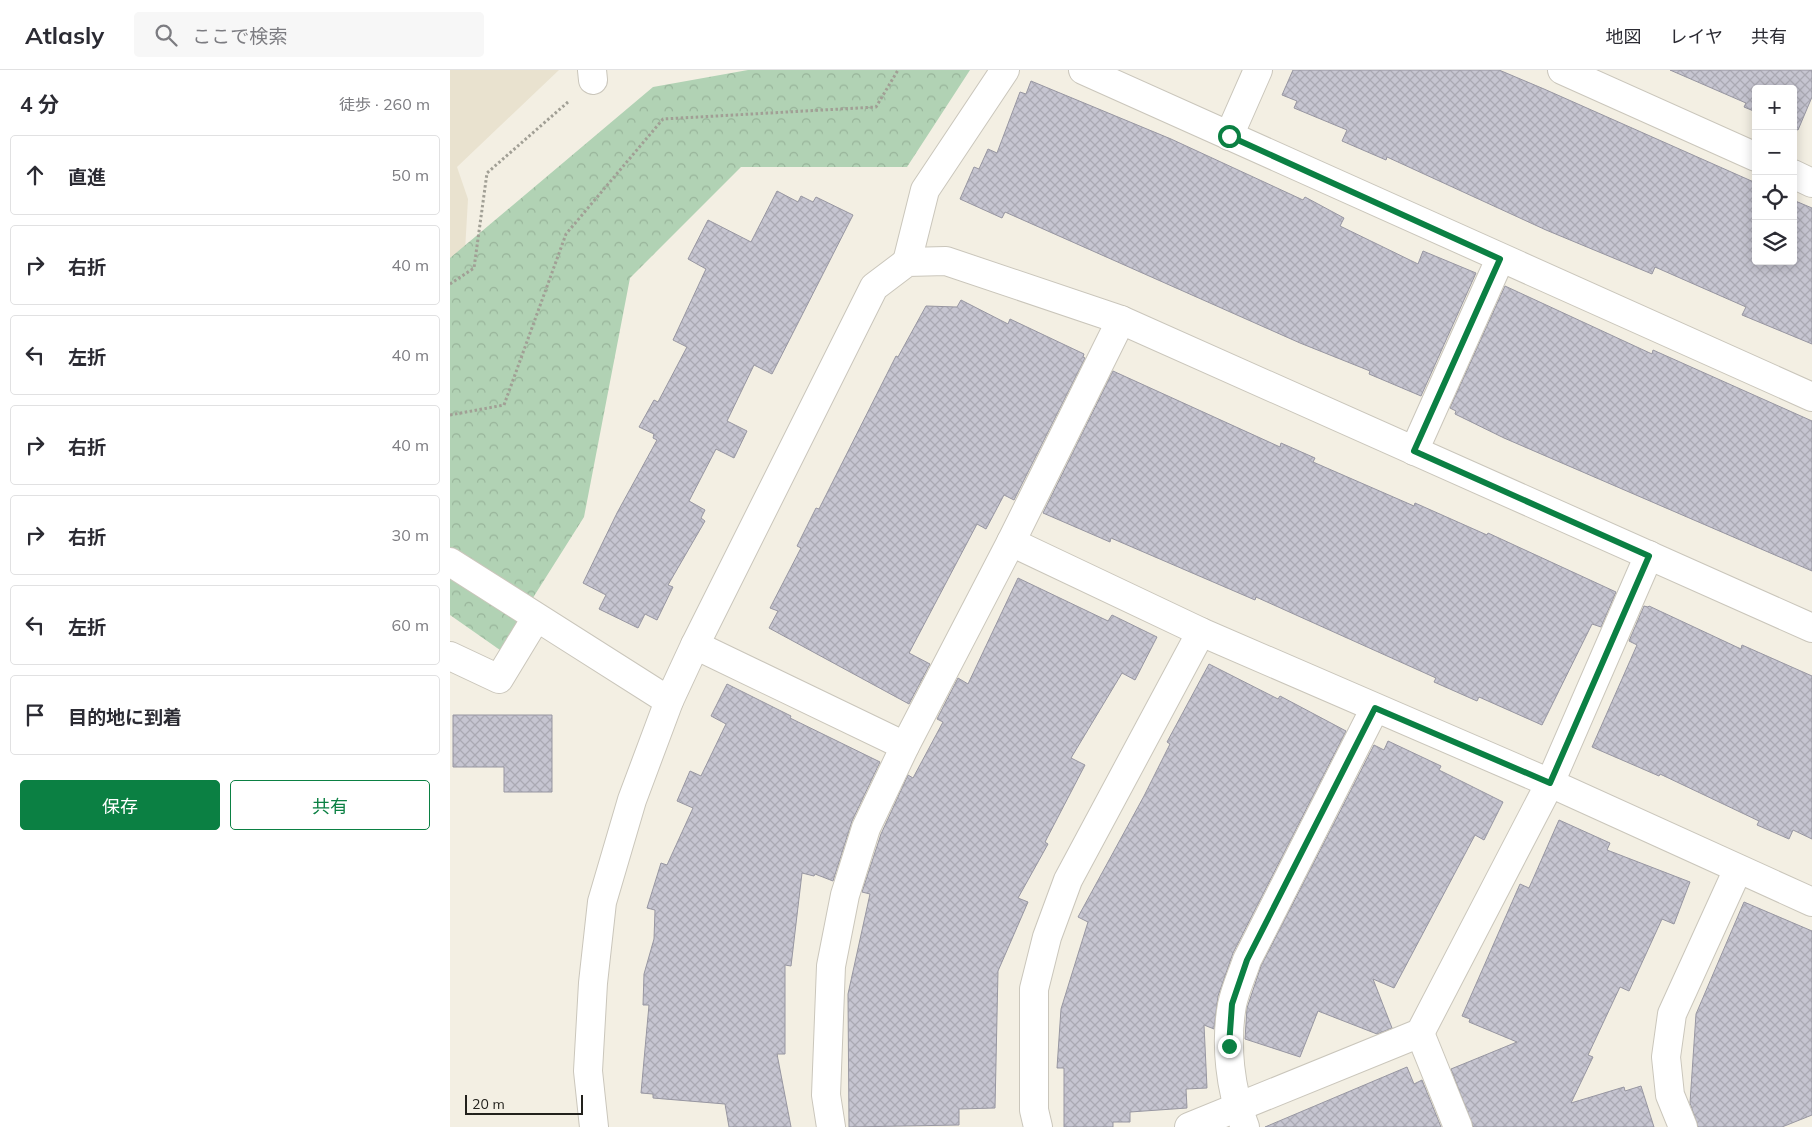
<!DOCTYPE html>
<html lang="ja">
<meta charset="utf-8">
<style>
body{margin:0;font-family:Mulish,"Noto Sans JP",sans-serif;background:#f7f7f7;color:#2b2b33}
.controls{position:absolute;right:15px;top:15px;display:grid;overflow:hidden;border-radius:5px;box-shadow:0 2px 12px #0003}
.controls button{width:45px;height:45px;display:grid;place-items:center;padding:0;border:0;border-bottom:1px solid #e1e1e2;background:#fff;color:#2b2b33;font:25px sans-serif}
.scale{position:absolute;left:15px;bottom:12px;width:118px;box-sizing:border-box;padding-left:5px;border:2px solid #22211c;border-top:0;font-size:14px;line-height:18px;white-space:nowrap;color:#22211c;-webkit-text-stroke:4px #f3efe3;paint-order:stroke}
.stop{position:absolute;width:15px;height:15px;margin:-11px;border:4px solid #0b8043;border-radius:50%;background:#fff}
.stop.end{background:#0b8043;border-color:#fff;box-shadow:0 1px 5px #0008}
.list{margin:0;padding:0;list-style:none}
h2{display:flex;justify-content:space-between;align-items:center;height:65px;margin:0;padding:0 20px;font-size:21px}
h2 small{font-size:16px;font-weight:400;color:#7c7c81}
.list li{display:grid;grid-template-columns:32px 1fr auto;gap:15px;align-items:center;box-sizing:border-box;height:80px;margin:0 10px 10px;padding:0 10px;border:1px solid #e1e1e2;border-radius:5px}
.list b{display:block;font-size:19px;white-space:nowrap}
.list em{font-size:16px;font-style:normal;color:#7c7c81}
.actions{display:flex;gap:10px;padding:15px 20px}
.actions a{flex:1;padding:11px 0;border:1px solid #0b8043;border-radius:5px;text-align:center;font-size:18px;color:#0b8043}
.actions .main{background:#0b8043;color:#fff}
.icon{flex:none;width:28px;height:28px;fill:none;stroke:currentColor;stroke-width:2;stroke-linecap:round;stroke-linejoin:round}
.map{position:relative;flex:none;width:1362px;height:1057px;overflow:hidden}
header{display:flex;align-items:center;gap:30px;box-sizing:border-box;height:70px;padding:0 25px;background:#fff;border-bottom:1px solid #e1e1e2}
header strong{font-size:24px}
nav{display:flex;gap:28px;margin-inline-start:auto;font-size:18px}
.search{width:350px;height:45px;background:#f7f7f7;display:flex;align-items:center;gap:12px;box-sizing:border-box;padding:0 18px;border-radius:5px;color:#7c7c81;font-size:19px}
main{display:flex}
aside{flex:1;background:#fff}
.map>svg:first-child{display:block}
</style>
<header>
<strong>Atlasly</strong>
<div class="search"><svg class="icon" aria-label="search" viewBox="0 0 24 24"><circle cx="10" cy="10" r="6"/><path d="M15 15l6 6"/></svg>ここで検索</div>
<nav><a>地図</a><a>レイヤ</a><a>共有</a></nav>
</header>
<main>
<aside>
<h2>4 分<small>徒歩 · 260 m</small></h2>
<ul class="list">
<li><svg class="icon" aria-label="ahead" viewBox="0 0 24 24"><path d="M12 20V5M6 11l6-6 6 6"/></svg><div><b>直進</b></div><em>50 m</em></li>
<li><svg class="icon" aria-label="right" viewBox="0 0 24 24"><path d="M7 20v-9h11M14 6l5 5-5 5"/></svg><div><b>右折</b></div><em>40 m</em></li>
<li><svg class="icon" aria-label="left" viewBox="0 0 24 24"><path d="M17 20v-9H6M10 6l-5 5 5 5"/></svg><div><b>左折</b></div><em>40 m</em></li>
<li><svg class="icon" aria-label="right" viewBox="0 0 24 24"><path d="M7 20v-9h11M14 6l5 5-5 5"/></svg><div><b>右折</b></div><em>40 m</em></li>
<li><svg class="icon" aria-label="right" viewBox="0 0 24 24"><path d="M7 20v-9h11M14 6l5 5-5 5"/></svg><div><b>右折</b></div><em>30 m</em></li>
<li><svg class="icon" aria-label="left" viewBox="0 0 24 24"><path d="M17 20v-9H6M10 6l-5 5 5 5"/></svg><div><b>左折</b></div><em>60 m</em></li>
<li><svg class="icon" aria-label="arrive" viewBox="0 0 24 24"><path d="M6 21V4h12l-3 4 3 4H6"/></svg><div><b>目的地に到着</b></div></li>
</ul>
<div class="actions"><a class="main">保存</a><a>共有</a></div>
</aside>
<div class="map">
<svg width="1362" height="1057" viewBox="0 0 1362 1057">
<defs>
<pattern id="forest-crowns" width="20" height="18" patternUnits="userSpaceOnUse" patternTransform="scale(1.25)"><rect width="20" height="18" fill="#b1d2b4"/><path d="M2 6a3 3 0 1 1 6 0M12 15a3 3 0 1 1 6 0" fill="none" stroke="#98b49a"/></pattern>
<pattern id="building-cross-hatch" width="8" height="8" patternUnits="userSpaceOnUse" patternTransform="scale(1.25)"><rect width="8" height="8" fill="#c6c5d1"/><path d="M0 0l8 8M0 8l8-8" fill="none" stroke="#aaa9b3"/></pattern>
</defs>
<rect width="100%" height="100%" fill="#f3efe3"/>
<!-- built -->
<path fill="#e9e2cf" d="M0,0H109L7,97L18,129L14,198L0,207Z"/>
<!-- forest -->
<path fill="url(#forest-crowns)" d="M298,0H520L457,97H291L180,208L134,447L50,580L0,545V188L203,17Z"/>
<!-- building -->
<g fill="url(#building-cross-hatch)" stroke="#9796a1">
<path d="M843,0H1049L1094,19L1306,113V191H1343V130L1362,138V274L1292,245L1296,237L1205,197L1202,204L1096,160L937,87L936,90L892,71L897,60L844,38L847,31L832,25Z"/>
<path d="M1220,0H1362V27L1348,60L1343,58V19H1306V42L1294,37L1296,33Z"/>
<path d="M581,11L721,69L853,130L855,127L894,148L890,156L968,194L973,181L1026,203L971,326L919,304L920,301L850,273L555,142L552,148L510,129L524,97L529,99L538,79L547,83L570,22L576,24Z"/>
<path d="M327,121L348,132L351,126L363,132L366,127L403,145L322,304L304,295L277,351L297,361L284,388L266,379L239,431L255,440L251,448L255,451L218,515L223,517L207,550L195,544L188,558L149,539L156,525L133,513L167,443L207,370L203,368L204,364L189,357L204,330L208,332L237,277L223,270L256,199L238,189L258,150L301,172Z"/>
<path d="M1055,216L1202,284L1203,280L1362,351V501L1054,368L1005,344L1006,341L1000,338Z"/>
<path d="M511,230L558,254L560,249L634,284L633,287L635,288L564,430L554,425L536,459L527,454L459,583L480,594L459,634L319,558L328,541L320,538L351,478L347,476L366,438L369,439L446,286L448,287L476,236L507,237Z"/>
<path d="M663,301L830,377L831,373L865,388L863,392L964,436L965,433L1037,465L1038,463L1166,522L1151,557L1142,554L1092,655L1029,627L1027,631L984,612L986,608L806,527L805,530L661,468L660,472L593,443Z"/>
<path d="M568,508L658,551L662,545L707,567L685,610L672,603L621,688L635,695L595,772L598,774L568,828L578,832L548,901L545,1038L509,1039V1055L399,1057L398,924L420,824L412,822L431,764L458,705L463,708L493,652L487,649L508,608L518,614Z"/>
<path d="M1194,536L1198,537L1199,536L1291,579L1292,575L1362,606V769L1343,760L1339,769L1307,755L1309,751L1210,704L1209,706L1142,677L1187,575L1179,571Z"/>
<path d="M759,594L828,629L830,626L896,661L783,883L768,926L764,959L754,955L757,1018L736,1019L737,1038L680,1042V1052H663V1057H614V998H607L611,939L638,852L628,847L694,726L720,674L717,672Z"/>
<path d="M277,614L341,646L340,648L430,692L402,751L383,811L365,804L364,806L352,803L341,896L335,895V984H327L341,1057H279L275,1034L203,1028V1024L191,1023L199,935H193L194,904L204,869L205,840L197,838L211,793L217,795L243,738L227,731L240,701L251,706L276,654L261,646Z"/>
<path d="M3,645H102V722H54V697H3Z"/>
<path d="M938,671L991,696L989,700L1053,732L1034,770L1025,765L944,918L923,909L942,958L927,964L868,941L850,987L795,969L797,938L811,896L924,675L934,680Z"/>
<path d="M1109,750L1160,773L1157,780L1240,812L1224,854L1212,849L1179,921L1170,917L1138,985L1143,987L1121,1033L1174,1017L1175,1021L1191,1016L1204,1057H1023L1001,999L1067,972L1019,952L1020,949L1012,946L1070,814L1079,818Z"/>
<path d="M1294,832L1362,861V1045L1332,1057H1248L1240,1033L1246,944Z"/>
<path d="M957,997L964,1014L972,1010L991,1057H815Z"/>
</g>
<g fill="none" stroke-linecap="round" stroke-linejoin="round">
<defs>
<g id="minor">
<path d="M142,0L143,10"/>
<path d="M633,0L1362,327"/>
<path d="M1112,0L1306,87"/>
<path d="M779,66L808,0"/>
<path d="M1343,104L1362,113"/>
<path d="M457,192L475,120L555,0"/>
<path d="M964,381L1050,189"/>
<path d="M561,472L751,562L1100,713L1362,832"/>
<path d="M0,492L219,631"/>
<path d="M245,575L455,676"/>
<path d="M0,586L49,609L86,548"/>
<path d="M970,963L1008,1057"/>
<path d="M144,1057L138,1001L143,913L152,832L182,730L219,631L245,575L424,217L457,192L496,191L671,250L1362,558"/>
<path d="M381,1057L376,1025L381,896L395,825L416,758L455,676L561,472L671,250"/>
<path d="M588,1057L584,1040V919L597,867L618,810L751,562"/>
<path d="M739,1057L970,963L1100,713L1199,485"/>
<path d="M795,1057C780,1020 775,974 782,935C785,920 792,905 797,890L925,638"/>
<path d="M1233,1057L1220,1025L1216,987L1222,944L1288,799"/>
</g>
</defs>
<!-- minor casing -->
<use href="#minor" stroke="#cac6bb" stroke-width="30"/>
<!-- path -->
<g stroke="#a19f95" stroke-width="3" stroke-dasharray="2.5 2.5" stroke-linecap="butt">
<path d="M0,214L24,198L37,103L118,32"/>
<path d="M0,345L54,335L116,164L213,49L426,37L448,0"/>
</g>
<!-- minor -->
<use href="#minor" stroke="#fff" stroke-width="28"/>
</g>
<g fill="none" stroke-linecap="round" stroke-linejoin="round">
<!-- route -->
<path stroke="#0b8043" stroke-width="6" d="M779,976L782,934L797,890L925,638L1100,713L1199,486L964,381L1050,189L779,66"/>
</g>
</svg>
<div class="controls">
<button>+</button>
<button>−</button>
<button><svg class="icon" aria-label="locate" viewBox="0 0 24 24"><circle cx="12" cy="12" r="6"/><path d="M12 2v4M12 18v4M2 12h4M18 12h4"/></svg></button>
<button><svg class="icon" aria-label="layers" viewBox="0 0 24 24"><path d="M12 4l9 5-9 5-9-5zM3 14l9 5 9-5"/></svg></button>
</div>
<div class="scale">20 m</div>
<div class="stop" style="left:779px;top:66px"></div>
<div class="stop end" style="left:779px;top:976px"></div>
</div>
</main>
